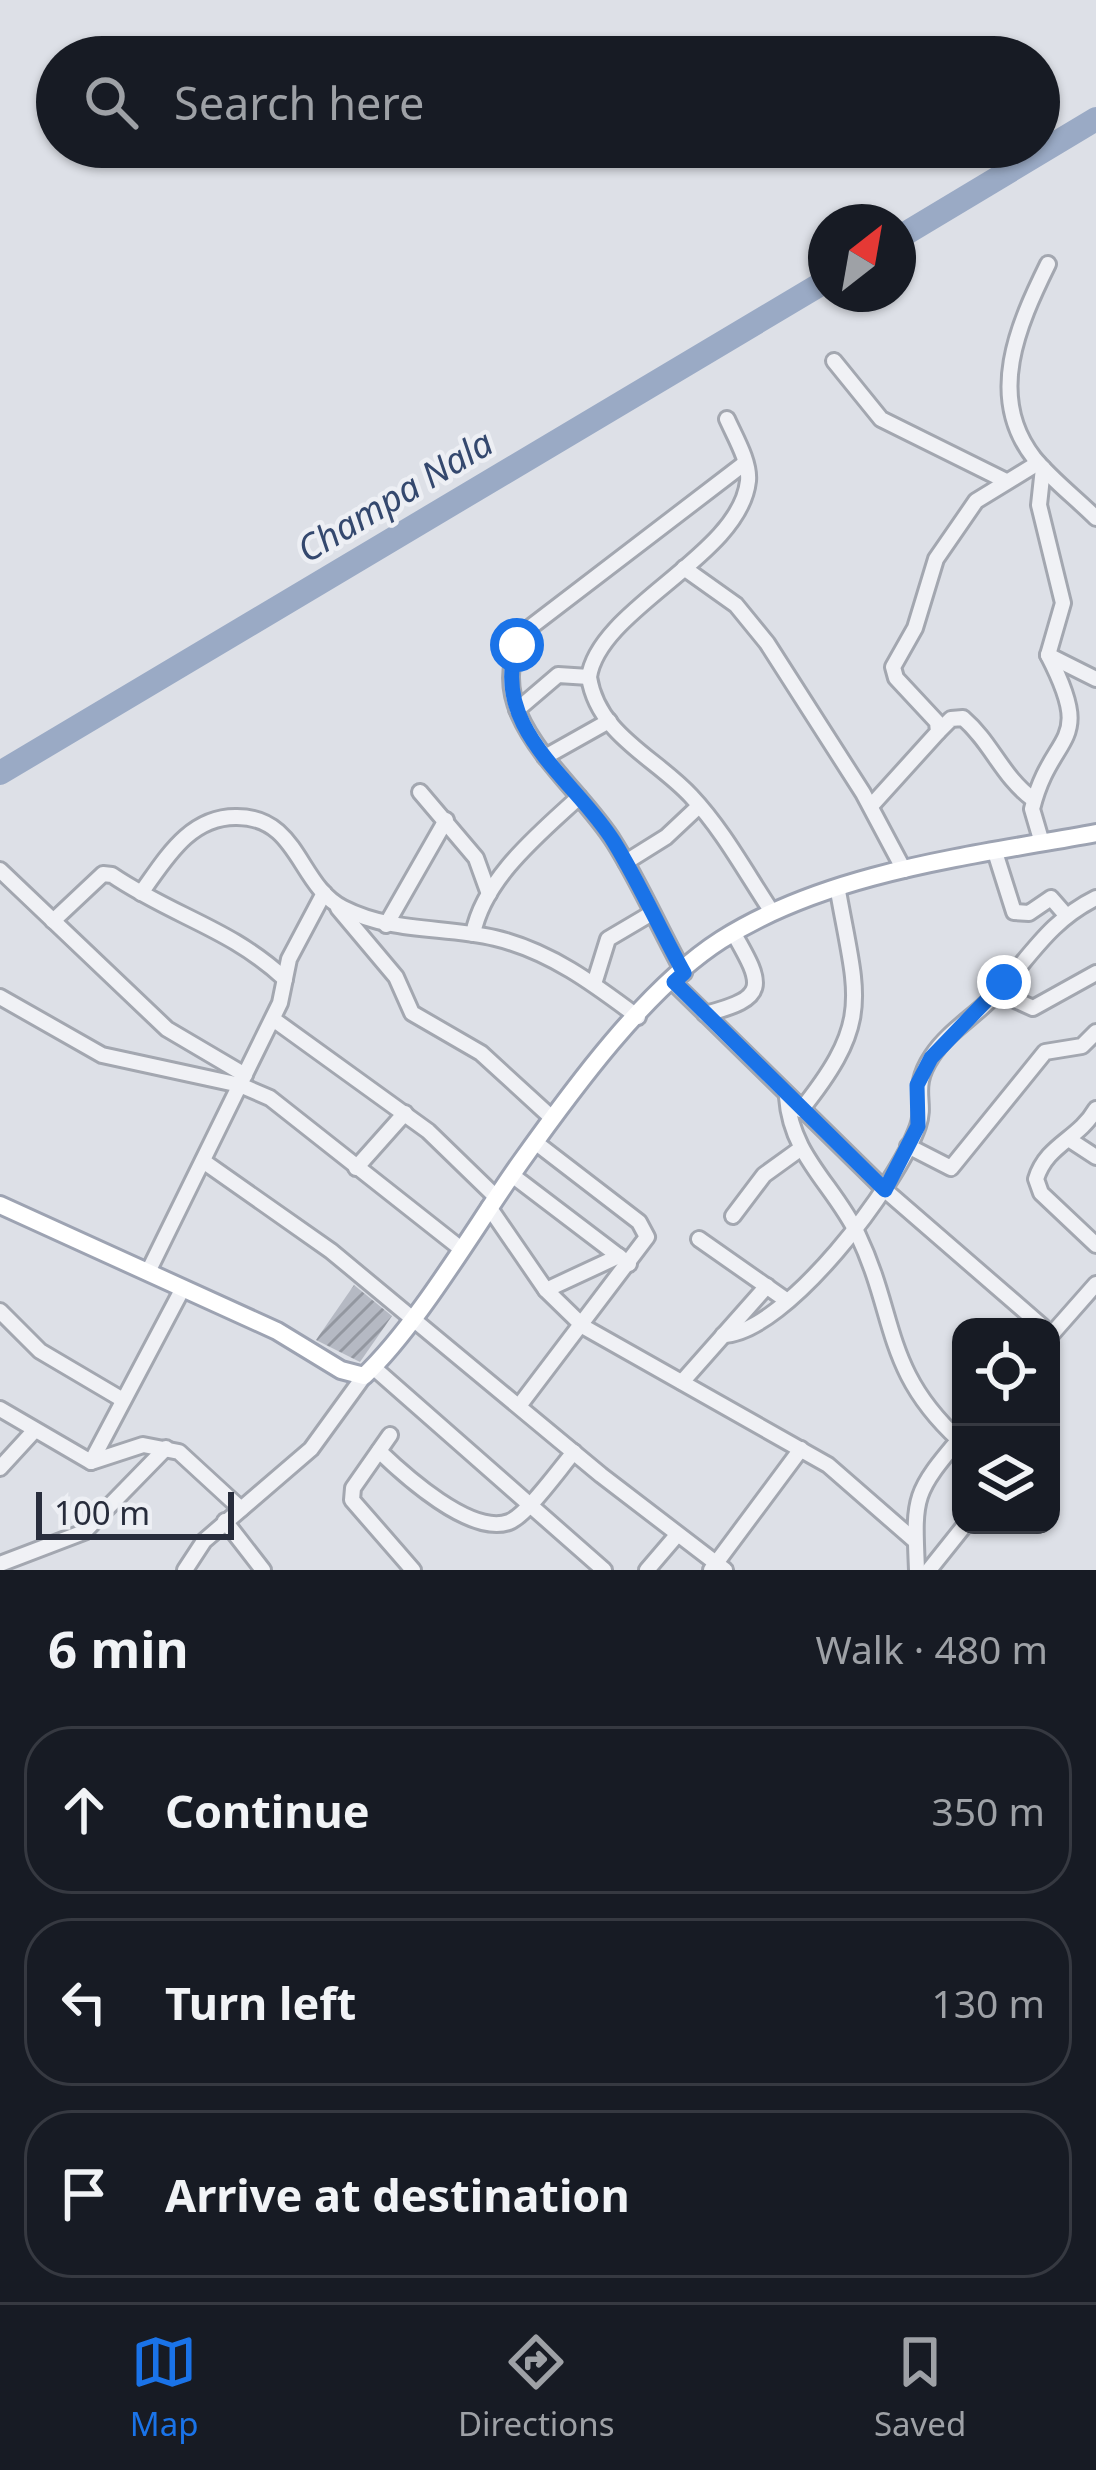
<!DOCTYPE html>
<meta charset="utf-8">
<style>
body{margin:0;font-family:"Noto Sans",sans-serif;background:#242831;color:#f1f3f6}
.controls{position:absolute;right:36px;bottom:36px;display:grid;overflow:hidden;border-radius:24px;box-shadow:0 3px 9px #0004}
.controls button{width:108px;height:108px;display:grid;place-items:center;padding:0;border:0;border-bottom:3px solid #363941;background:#171b24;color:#f1f3f6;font:60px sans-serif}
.compass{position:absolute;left:808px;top:204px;width:108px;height:108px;border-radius:50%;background:#171b24;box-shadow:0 3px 9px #0004;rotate:31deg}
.scale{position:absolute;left:36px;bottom:30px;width:198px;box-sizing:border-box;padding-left:12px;border:6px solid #282d3c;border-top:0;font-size:33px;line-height:42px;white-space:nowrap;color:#282d3c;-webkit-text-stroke:9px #edeff4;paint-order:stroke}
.stop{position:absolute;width:36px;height:36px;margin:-27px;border:9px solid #1a73e8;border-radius:50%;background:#fff}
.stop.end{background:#1a73e8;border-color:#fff;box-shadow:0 3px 12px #0008}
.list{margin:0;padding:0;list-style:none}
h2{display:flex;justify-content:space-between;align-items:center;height:156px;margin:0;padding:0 48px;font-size:51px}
h2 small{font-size:39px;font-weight:400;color:#9ea1a6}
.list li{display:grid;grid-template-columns:78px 1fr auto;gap:36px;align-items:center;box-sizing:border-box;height:168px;margin:0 24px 24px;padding:0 24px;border:3px solid #363941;border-radius:48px}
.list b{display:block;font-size:45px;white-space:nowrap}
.list em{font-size:39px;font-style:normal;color:#9ea1a6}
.icon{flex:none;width:66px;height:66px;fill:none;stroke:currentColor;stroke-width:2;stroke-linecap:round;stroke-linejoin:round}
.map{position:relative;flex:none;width:1096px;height:1570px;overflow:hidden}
.search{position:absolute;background:#171b24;box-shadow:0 3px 9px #0004;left:36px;right:36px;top:36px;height:132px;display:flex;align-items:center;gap:30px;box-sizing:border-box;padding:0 42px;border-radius:66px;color:#9ea1a6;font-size:45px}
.sheet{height:732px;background:#171b24}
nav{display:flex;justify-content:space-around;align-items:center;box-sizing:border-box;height:168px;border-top:3px solid #363941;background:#171b24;font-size:33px;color:#9ea1a6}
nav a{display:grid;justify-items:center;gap:6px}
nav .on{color:#1a73e8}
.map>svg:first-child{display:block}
</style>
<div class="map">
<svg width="1096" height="1570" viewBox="0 0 1096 1570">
<defs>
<pattern id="building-hatch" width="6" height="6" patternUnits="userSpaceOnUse" patternTransform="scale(3)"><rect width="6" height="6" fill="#b5b9c3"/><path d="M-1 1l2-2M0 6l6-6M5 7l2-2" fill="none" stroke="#9397a0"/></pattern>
</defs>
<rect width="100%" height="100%" fill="#dde0e7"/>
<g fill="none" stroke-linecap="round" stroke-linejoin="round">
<!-- river -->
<g stroke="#9aaac5" stroke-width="24">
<path d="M898,238L1096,119"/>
<path d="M0,773L826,281"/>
</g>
</g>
<!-- building -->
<path fill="url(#building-hatch)" d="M354,1285L392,1316L360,1362L316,1340Z"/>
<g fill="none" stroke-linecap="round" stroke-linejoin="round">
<defs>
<g id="minor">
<path d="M1048,264C1018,325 986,397 1034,458C1052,480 1076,498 1096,518"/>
<path d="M834,361L881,419L1006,481"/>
<path d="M727,419C735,437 750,462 748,481C740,556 599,608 589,677C598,735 655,757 691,796C723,830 746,873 772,912"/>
<path d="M684,568L736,605L767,643L863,793L904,870"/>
<path d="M1048,655L1096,679"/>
<path d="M517,710L558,675L589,677"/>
<path d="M938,732L951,719L963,718C992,743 1002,777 1034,800"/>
<path d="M545,757L609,721"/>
<path d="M420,792L476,858L489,894"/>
<path d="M871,806L938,732L937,722L896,678L893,667L915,628L936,559L976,501L1038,463"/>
<path d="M1042,843L1032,809C1052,729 1096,748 1048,655L1063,603L1039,505L1043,468"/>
<path d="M995,852L1014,912L1029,913L1051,898L1065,914"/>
<path d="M626,862L666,837L699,806"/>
<path d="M0,870L167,1029L245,1075"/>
<path d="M141,893C165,860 189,816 237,817C299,817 298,885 343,908C392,933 443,926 495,938C550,951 594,984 638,1017"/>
<path d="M338,908L396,977L412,1013L481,1053L552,1118"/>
<path d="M53,921L103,874L112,875C174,917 230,928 285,979"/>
<path d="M386,925L446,820"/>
<path d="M473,934C484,878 539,834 579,797"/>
<path d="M684,973C660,930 640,883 614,842C576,780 470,710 528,629L745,463"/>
<path d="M673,982L885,1190L1043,1327"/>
<path d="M594,984L608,939L652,913"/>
<path d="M997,992L1033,1008L1096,973"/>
<path d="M0,997L102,1055L240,1085L270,1098L460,1248"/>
<path d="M705,1014C768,998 764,986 734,934"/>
<path d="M273,1019L428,1131L496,1197"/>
<path d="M787,1097C791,1156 834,1185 858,1235C897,1317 883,1370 959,1440"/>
<path d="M1096,1109C1078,1140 1047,1144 1036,1179L1041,1193L1096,1245"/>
<path d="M801,1110C873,1020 857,998 838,891"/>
<path d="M1070,1140L1096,1157"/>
<path d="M908,1146L951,1168L1045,1052L1082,1046L1096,1032"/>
<path d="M203,1161L331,1251L601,1475L725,1570"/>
<path d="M356,1168L405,1113"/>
<path d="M512,1175L629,1264"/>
<path d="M489,1207L546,1290L584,1327L828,1465L914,1540"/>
<path d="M733,1216L764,1175L800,1149"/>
<path d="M699,1239L786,1300"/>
<path d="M148,1272L280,1003L289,959L324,893"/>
<path d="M546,1290L619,1256"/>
<path d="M0,1311L40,1351L123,1400"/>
<path d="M723,1335C786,1333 898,1184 918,1126C927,1100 910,1089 932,1056C947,1033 972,1018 991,999C1028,961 1047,922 1096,898"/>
<path d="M1051,1335L1096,1284"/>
<path d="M373,1367L604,1570"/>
<path d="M682,1382L767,1286"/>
<path d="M519,1406L647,1237L639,1222L535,1142"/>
<path d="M0,1409L91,1462L143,1445L179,1452L241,1509"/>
<path d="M390,1435L353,1488L352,1500L413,1570"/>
<path d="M379,1451C404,1475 471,1536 509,1522C527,1515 560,1468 574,1452"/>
<path d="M91,1462L183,1288"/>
<path d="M0,1468L34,1431"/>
<path d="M225,1521L263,1570"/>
<path d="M0,1564L84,1532L166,1448"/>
<path d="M185,1570L204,1541L311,1449L364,1376"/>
<path d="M647,1570L677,1535"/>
<path d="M711,1570L801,1449"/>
<path d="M917,1570C914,1498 912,1494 961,1437"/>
<path d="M929,1570L965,1525"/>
</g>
<path id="major" d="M0,1205L277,1331L341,1370L364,1376C418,1325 476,1225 520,1163C572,1090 646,988 721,940C830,871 972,856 1096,833"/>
</defs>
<!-- minor casing -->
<use href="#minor" stroke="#a3a7b0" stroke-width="20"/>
<!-- major casing -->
<use href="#major" stroke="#9da3b2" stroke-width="22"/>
<!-- minor -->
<use href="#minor" stroke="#f0f1f5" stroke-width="14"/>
<!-- major -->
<use href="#major" stroke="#fff" stroke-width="16"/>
</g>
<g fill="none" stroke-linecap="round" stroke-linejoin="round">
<!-- route -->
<path stroke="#1a73e8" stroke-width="15" d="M517,645C489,729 576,780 614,842C640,884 660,930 684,973L674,982L885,1190L918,1126L917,1085L931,1058L1004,982"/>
</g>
<g text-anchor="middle" stroke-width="9" stroke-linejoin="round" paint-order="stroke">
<!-- water labels -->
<g font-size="36" font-style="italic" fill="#34486e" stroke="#edeff4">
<text transform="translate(395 496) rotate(-31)" y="13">Champa Nala</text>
</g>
</g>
</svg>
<div class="controls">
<button><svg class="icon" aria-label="locate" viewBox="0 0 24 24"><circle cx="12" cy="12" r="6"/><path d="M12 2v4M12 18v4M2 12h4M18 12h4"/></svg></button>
<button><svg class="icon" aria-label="layers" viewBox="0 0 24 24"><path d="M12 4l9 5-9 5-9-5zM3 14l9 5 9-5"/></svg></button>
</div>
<svg class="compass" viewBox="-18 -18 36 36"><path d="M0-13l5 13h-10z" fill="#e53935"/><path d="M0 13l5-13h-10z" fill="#9ea1a6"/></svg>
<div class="scale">100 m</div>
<div class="stop" style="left:517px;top:645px"></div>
<div class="stop end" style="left:1004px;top:982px"></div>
<div class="search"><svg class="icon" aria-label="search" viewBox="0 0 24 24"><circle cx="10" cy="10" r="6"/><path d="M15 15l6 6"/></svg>Search here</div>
</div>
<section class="sheet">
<h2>6 min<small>Walk · 480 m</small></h2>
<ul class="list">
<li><svg class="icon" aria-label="ahead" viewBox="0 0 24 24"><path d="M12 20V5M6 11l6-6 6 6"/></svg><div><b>Continue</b></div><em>350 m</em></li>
<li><svg class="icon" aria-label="left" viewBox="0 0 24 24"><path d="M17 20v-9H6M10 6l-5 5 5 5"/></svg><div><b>Turn left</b></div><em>130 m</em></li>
<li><svg class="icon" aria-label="arrive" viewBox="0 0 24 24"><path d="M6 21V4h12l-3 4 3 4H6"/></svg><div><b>Arrive at destination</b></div></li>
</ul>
</section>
<nav>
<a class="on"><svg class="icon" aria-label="map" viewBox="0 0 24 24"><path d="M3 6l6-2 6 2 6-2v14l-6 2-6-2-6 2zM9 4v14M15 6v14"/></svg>Map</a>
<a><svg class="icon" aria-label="directions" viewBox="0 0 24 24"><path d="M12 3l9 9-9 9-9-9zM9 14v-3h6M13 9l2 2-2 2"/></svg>Directions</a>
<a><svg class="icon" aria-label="saved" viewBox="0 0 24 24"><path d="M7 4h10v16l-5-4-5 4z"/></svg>Saved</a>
</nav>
